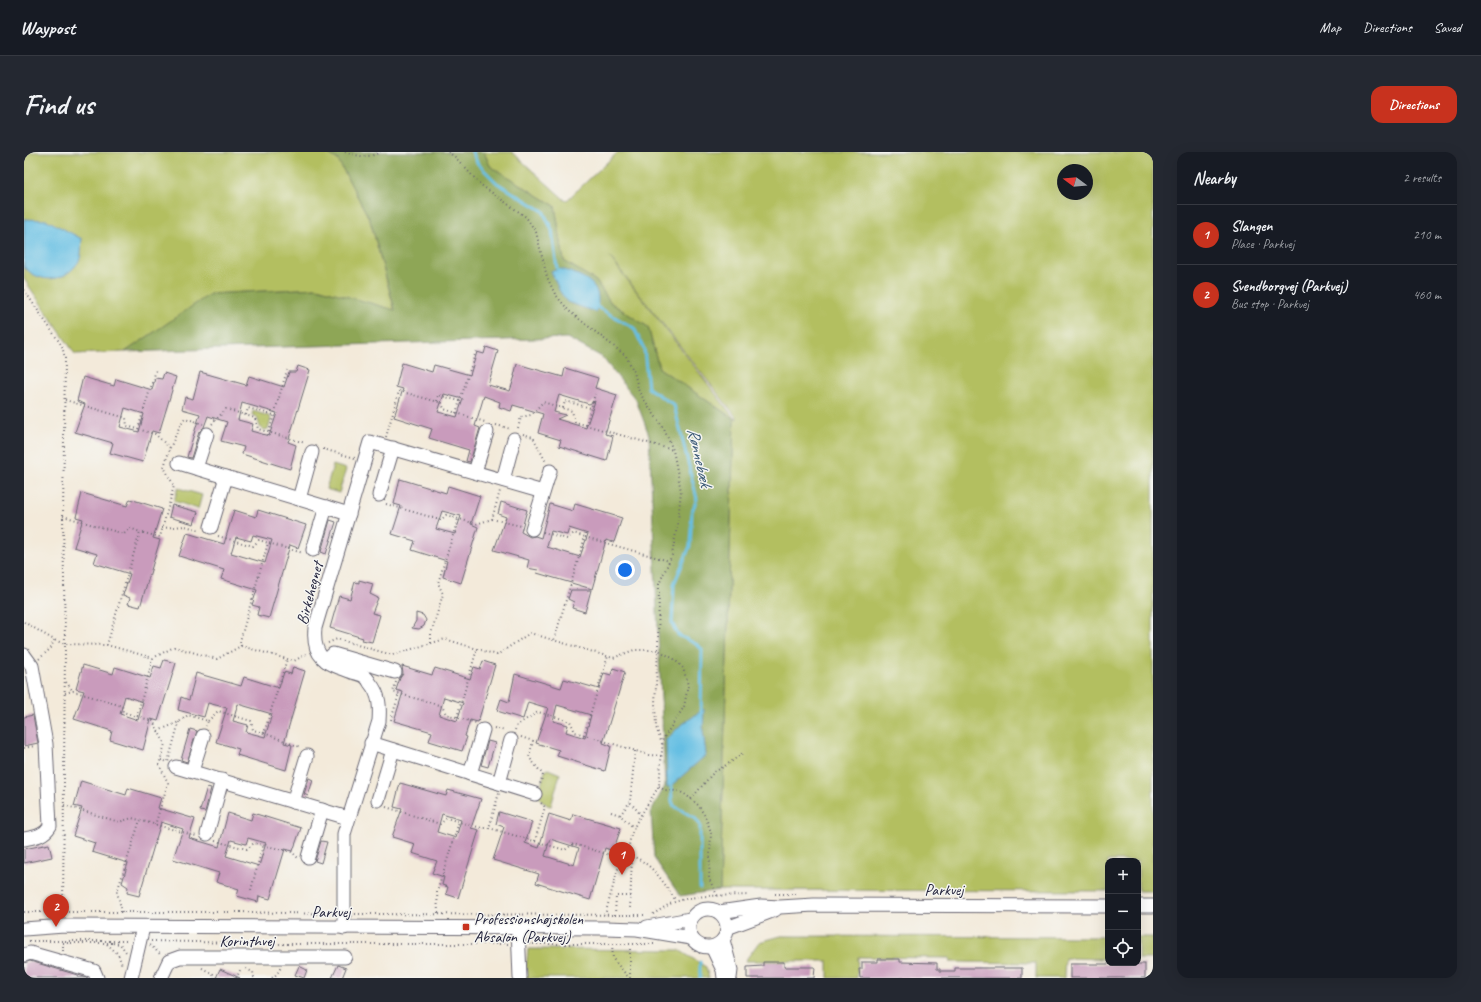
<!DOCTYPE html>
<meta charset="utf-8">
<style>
body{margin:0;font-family:Caveat,sans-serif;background:#242831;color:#f1f3f6}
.controls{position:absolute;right:12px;bottom:12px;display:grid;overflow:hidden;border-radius:8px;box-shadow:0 4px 16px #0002}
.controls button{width:36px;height:36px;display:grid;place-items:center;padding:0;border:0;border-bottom:1px solid #363941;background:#171b24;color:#f1f3f6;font:20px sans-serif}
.compass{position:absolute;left:1033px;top:12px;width:36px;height:36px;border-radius:50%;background:#171b24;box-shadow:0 4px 16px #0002;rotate:286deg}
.you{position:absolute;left:601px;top:418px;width:14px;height:14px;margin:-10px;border:3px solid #fff;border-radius:50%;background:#1a73e8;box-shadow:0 0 0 6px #1a73e833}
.badge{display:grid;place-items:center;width:26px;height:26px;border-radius:50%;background:#c8321e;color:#fff;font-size:13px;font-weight:700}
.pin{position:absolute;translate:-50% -33px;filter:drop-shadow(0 1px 2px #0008)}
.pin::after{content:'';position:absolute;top:21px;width:14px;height:12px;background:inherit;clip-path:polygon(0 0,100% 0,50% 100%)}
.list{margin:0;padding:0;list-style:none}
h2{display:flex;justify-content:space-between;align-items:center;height:52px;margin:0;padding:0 16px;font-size:17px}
h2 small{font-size:13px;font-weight:400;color:#9ea1a6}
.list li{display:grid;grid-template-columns:26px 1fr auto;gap:12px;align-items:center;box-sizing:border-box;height:60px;padding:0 16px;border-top:1px solid #363941}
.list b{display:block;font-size:15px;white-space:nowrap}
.list p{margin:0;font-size:13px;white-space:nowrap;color:#9ea1a6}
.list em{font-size:13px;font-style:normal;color:#9ea1a6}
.icon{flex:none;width:22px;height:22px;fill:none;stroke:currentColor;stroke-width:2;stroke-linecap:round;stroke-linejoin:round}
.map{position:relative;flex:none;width:1129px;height:826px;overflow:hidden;border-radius:12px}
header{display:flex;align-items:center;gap:24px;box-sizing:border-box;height:56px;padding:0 20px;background:#171b24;border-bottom:1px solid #363941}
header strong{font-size:19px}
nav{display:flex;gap:22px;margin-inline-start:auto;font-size:14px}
.intro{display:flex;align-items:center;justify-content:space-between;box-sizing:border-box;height:96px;padding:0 24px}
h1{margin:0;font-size:28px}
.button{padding:10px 18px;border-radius:12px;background:#c8321e;color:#fff;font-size:14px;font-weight:700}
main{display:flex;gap:24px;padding:0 24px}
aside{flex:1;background:#171b24;border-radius:12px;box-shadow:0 4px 16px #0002}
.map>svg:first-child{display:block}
</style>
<header>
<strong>Waypost</strong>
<nav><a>Map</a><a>Directions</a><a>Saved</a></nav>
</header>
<div class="intro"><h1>Find us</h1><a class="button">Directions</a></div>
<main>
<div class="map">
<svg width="1129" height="826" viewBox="0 0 1129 826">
<rect width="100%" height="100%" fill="#f6f6f2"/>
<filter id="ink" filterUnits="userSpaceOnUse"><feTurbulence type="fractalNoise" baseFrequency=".025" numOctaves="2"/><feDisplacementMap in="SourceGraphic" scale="8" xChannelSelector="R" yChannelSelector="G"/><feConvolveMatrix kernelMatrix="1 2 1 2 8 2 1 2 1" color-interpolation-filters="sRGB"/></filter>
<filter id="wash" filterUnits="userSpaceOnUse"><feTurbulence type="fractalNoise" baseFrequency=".012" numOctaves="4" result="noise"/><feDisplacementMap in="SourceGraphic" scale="16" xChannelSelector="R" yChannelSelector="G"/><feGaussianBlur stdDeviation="0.9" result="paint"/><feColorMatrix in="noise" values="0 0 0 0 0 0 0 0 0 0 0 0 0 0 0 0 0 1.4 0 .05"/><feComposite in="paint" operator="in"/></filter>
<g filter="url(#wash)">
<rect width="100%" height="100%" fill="#f3eada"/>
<!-- green -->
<g fill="#b3bf61" stroke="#6a704e" fill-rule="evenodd">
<path d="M0,0H302L314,8L346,68L371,159L293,136L187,142L101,200L51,202L0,127Z"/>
<path d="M460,0H488L542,49L594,0H1129V739H1114V709H1084V739L696,738L710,267L635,216L624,175L587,151L572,129L540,109L531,54L466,14ZM1039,18H1063V42H1039ZM585,104L713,266V267H711Z"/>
<path d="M229,259L245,264L247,267L244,277L240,278L236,275L233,265L228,263Z"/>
<path d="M309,313L322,317L315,341L302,337Z"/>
<path d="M154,336L178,343L174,357L150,349Z"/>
<path d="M524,617L536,622L527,654L523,653L514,645L521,619Z"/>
<path d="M757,784L1084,785V807L1041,806L1040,826H1012V811L926,810V806L834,805L833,826H804V809H721L735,790Z"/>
<rect x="1114" y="785" width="15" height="22"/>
<path d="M504,797L655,798L682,815L685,826H501Z"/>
</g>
<!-- forest -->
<path fill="#8ea657" stroke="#586449" d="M302,0H460L466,14L531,54L540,109L572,129L587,151L624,175L635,216L710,267L696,738L656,744L630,706L627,659L641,634L625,283L612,248L578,205L543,186L101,200L186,142L293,136L371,158L346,68L314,8Z"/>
<!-- water -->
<g fill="#66bfe3" stroke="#44708f">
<path d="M0,67L23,68L58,87C57,93 58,104 55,109C42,130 17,133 0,115Z"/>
<path d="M537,117C559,124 581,131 572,160L543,150L535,138L527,119Z"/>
<path d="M680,557L679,579L682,603L649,632L643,636L642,588L656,574Z"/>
</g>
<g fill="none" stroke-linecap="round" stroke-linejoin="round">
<!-- stream -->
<g stroke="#66bfe3" stroke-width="3">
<path d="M448,0L454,12L473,31L519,59L528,78L533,117L537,119"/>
<path d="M572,151L573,155L610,176L620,197L624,236L650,253L673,347L668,359L666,394L650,432L648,471L654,483L672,492L678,497L677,561"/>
<path d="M647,630L648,649L650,654L671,666L676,673V736"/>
<path d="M676,810V826"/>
</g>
</g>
<g id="blocks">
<!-- building -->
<g fill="#c99bbc" fill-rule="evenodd">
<path d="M462,195L474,199L464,233L486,239L491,224H490L493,212L539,225L541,216L574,226L571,236L593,243L581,282L589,284L583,309L535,294L537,288L514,281L519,262L489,253L487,259L475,255L476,250L460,244L451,274L456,276L446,310L442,309L445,298L405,286L408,277L370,265L379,237L372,235L378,211L408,220L410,213L446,223L453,200L460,202ZM420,242L439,247L433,265L414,260ZM535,243L565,252L571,249L562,276L533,267L542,263L530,260Z"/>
<path d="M274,214L286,218L264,290L272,293L266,317L218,302L220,295L197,289L203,270L184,264L180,275L175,280L167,306L163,305L176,262L158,257L161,245L169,247L176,220L222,233L225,224L260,235L265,220H272ZM218,251L253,261L245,284L227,279L229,272L214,268Z"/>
<path d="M140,221L152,225L135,281L128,279L119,310L86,301L89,291L51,280L61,252L53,249L59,225L90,234L92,227L128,238L131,226L138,227ZM101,256L120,262L115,280L96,275Z"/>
<path d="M376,327L422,341L424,334L456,344L447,372L454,375L437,431L419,425L423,409L388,398L391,389L368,382L377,354L370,352ZM418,359L437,364L431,382L412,377Z"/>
<path d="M58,341L103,354L106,347L138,357L129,386L136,388L116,455L104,452L106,446L99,443L106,422L70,411L73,402L50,395L59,367L52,365Z"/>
<path d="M477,350L503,358L497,380L506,385L511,384L517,386L526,352L549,359L551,352L598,366L590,390L582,388L568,437L513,421L514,418L503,416L505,408L470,398L482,365L474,362ZM545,376L564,382L556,405L523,395L527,379L543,383Z"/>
<path d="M148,353L174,360L170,372L145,365Z"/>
<path d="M210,358L232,365L234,358L282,373L274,396L266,393L245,466L233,463L235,455L228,453L233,438L197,427L200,418L155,404L163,381L200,392ZM229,383L248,388L241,411L207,401L212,385L227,389Z"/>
<path d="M306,368L312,370L302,402L297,400Z"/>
<path d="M335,428L349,432L346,442L354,446L348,461L356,463L348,490L338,488L339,486L306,476L315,444L326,447L331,430L335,431Z"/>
<path d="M547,438H567L561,460L548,456L550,450L544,447Z"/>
<path d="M392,461L399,463L402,468L400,474L395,477L388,476L392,469Z"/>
<path d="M140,508L152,511L134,569L127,567L119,598L86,588L88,579L50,567L60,539L52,537L59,513L89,522L91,515L126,526L130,514L137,516ZM101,544L119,550L114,568L96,562Z"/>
<path d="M459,509L471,513L454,570L446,568L441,584L443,585L438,599L405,589L408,580L370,569L379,540L372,538L376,526L379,522L378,514L408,523L411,516L446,527L450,515L456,517ZM420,545L439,551L433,569L415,563Z"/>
<path d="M269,515L281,519L260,591L268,593L262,618L213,603L215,597L192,590L203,556L184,551L180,565L154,558L157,545L165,548L172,521L217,534L220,525L255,536L260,520L267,522ZM214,552L248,562L241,585L222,580L224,573L209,569Z"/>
<path d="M589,516L601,520L579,591L587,594L581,619L533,604L535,598L512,591L524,556L504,550L499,567L473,559L477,547L485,550L491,522L537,536L540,527L575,537L580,521L587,523ZM533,553L567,563L561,586L542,580L544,573L529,569Z"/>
<path d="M9,563L14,591L0,594V565Z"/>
<path d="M166,577L173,579L163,610L157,608Z"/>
<path d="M464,589L471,591L464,615L457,613Z"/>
<path d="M285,626L289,628L284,644L280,642Z"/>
<path d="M57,629L102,643L104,636L137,646L134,656L171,667L165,686L195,695L204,661L227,668L229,661L277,676L269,699L261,697L246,747L235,744L234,750L213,744L215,737L192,730L195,721L149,707L159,677L137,670L115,744L103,741L104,735L98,731L104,711L68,700L71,691L49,684L58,656L50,654ZM224,686L242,691L235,714L202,704L207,688L222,692Z"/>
<path d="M376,631L422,644L424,638L457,647L447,676L455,678L434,746L422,742L424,735L418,733L420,725L408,721L413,709L388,701L391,692L368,685L378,657L370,655ZM418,662L437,668L432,686L413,680Z"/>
<path d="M183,635L187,636L181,660L176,659Z"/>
<path d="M475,660L508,670L501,691L515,696L525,662L547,669L549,662L597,676L589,699L581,696L566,748L512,731L515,722L469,708L480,675L472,672ZM526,687L555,696L550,713L521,704Z"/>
<path d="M297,689L303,690L297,711L291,709Z"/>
<path d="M25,692L28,705L0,711V697Z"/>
<path d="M854,807H876V810L913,811V817H916V819H931V816H998V826H836L835,817H838V810H854Z"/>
<path d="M6,809L64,826H0V811Z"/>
<path d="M739,810H760V815H791L790,826H723V815L739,814Z"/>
<rect x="1046" y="812" width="75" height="14"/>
<path d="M314,813L322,816L318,826H308Z"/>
<path d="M275,814L283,818L280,826L271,823Z"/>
<path d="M196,817L216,826H192Z"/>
</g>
</g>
</g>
<g filter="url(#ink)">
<use href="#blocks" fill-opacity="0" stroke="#6b6873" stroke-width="1"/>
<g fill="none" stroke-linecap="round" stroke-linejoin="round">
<defs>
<g id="minor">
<path d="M155,311L325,362"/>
<path d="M172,316L183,282"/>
<path d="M451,320L463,280"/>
<path d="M479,328L490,287"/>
<path d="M355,343L369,296"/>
<path d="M275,347L288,300"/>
<path d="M187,375L202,325"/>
<path d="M508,377L526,319"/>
<path d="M289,398L302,355"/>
<path d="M0,503L8,514L22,592L26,674C20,684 11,685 0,687"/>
<path d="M302,509L309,502L371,520"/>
<path d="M347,591L511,642"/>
<path d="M152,615L324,666"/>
<path d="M168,619L179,584"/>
<path d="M446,622L459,578"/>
<path d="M475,631L487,588"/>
<path d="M354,648L369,598"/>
<path d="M269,650L283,604"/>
<path d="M183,682L198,628"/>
<path d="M284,705L298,658"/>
<path d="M1114,754H1129"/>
<circle cx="684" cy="776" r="19"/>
<path d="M695,760L737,754L756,755L790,753L1084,754"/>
<path d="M494,775L496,826"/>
<path d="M623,775L666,767"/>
<path d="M320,776V682L355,569C356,555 356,543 346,531C345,529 342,525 340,524C337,522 332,521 328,520C303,511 288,507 291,476L346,290L519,340"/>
<path d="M703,776L751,758"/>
<path d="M0,777L40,774L581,776L613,777L667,786"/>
<path d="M699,788L707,818L706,826"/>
<path d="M688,795L699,818L700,826"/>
<path d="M0,803L6,801L70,819L73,826"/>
<path d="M107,826L119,775"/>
<path d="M137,826L145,809L156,805H321"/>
</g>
</defs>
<!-- minor casing -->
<use href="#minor" stroke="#6b6873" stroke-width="15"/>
<!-- path -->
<g stroke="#6b6873" stroke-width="2" stroke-dasharray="1 3" stroke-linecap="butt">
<path d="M321,0C333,4 344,7 356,0"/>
<path d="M424,0L431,5L457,33L502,65L512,80L523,125L531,142L545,159L602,204L610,220L615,240L640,277L649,298L657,339L654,369L648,403L635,432L634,498L650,507L659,516L664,533L660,555L639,587L635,634L612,671L607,683L603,703L595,713L581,763"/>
<path d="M0,138L38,194L41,206L39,364L41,492L39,761"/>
<path d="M41,248L102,266L103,274L131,282L146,296L140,315L150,334L136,385L116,380"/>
<path d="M413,249L414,243L436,249"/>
<path d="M539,256L541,249L567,256"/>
<path d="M432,261L452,199"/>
<path d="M222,263L224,256L250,263"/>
<path d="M188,272L202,257L231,266L234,277L281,291"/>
<path d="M472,273L487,277"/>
<path d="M562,273L571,242"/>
<path d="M494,276L497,265L507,263L519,250L548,259L551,270L649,298"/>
<path d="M114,277L132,218"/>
<path d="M245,280L263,218"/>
<path d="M499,282L509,285L522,310"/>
<path d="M362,285L375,239L418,251L420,257L461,270"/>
<path d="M146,296C150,288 156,271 161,266L179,272"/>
<path d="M299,297L331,306"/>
<path d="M362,352L417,368L422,363L452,372L468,367L476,339"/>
<path d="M39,364L100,382L106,376L116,380L83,493"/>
<path d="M468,367L497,374"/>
<path d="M138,376L161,374L176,378"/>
<path d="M519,380L543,387L550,381L561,385L530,488"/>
<path d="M194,384L229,394L235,388L244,391"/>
<path d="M561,385L645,409"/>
<path d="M0,470L30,488L41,492L83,493L129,506L150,495L193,507L217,494L270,509L284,501"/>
<path d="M304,491L313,487L368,503L421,487L473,503L506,481L589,506L610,498H634L631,551L632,575L638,592"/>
<path d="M407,491V482L419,442L414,431L434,367"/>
<path d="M217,494L216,489L244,391L279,401"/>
<path d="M15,507L27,496L30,488"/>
<path d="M42,530L49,539"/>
<path d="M372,530L369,540L418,554L422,562L452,571"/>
<path d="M41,541L49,539L98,554L99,560L129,569L141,592L135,612L144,631L131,673"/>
<path d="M113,564L129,506"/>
<path d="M433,565L453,497"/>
<path d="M367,568L375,542"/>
<path d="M184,569L194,559L227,569L229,578L240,581L263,507"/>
<path d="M470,576L481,579"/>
<path d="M491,578L493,573L514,560L546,569L551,580L625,603L638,604"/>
<path d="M134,579L155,570L164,563L184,569L182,574"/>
<path d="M240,581L276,595"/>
<path d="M560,583L584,504"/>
<path d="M497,585L509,589L505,605L519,623L516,632"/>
<path d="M0,596L11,594"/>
<path d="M611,599L606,650L617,663"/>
<path d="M137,608L144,610L155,570"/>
<path d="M635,634L640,638L655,639L662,643L674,653L681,664L687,680L685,727L694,745"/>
<path d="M667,647L689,621L707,610L720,600"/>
<path d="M40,653L95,670L108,666L172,684"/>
<path d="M362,655L416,672L423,666L435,670"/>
<path d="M587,660L596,663L610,676"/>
<path d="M596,663L606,650"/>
<path d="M465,676L541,698L549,692L600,707"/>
<path d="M191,689L223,697L230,691L268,700L274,706"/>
<path d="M511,689L521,655L517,651"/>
<path d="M587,703L592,708L597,711"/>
<path d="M603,703L608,704L606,757"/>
<path d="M608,704C629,712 640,731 652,749"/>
<path d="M227,738L239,693"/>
<path d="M751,742H773"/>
<path d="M0,760H215L309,762"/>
<path d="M98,760L93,740L116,668"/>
<path d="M414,761L413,740L435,670L458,676H465L475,641"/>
<path d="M331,762L621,763"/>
<path d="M629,762C637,758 645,751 654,749C674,742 703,744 725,743"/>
<path d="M591,763L592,744H607"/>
<path d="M5,789H105"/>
<path d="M127,789L256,792H485"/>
<path d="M89,791L96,792L102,800"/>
<path d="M83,792L94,802L98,813"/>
<path d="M505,792H631"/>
<path d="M588,792L589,807L605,826"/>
<path d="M126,793L136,802"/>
<path d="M606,797V826"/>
<path d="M668,797L678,802"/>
<path d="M39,799V791H89"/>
<path d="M178,816L189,822L190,826"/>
<path d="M222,817L229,820L230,825L233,826"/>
<path d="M212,826L213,825L217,816"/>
<path d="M248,826L253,822L257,815"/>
</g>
<!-- minor -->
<use href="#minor" stroke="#fff" stroke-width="13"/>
</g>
</g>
<!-- markers -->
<rect fill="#c8321e" stroke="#f6f6f2" stroke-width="1.5" x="438" y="771" width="8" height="8" rx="2"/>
<g text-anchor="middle" stroke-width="3" stroke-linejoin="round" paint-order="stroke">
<!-- street labels -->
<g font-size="16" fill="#22223b" stroke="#f6f6f2">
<text transform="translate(285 441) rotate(-75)" y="6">Birkehegnet</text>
<text x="920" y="743">Parkvej</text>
<text x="307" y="765">Parkvej</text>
<text x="223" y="794">Korinthvej</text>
</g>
<!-- poi labels -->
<g font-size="16" fill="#22223b" stroke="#f6f6f2" text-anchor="start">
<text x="450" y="772">Professionshøjskolen<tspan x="450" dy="18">Absalon (Parkvej)</tspan></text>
</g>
<!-- water labels -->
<g font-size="17" font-style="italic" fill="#3a5976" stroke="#f6f6f2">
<text transform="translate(676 305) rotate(77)" y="6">Rønnebæk</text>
</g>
</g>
</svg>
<div class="controls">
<button>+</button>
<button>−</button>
<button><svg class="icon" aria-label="locate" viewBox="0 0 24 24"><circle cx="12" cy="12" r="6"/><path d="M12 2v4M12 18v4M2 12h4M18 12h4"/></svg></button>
</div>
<svg class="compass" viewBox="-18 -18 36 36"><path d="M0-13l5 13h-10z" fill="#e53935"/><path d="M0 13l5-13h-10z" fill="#9ea1a6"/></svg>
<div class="you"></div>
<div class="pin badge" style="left:598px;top:723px">1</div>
<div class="pin badge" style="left:32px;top:775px">2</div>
</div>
<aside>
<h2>Nearby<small>2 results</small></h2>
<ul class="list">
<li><span class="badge">1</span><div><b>Slangen</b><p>Place · Parkvej</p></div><em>210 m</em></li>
<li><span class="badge">2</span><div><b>Svendborgvej (Parkvej)</b><p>Bus stop · Parkvej</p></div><em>460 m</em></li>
</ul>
</aside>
</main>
